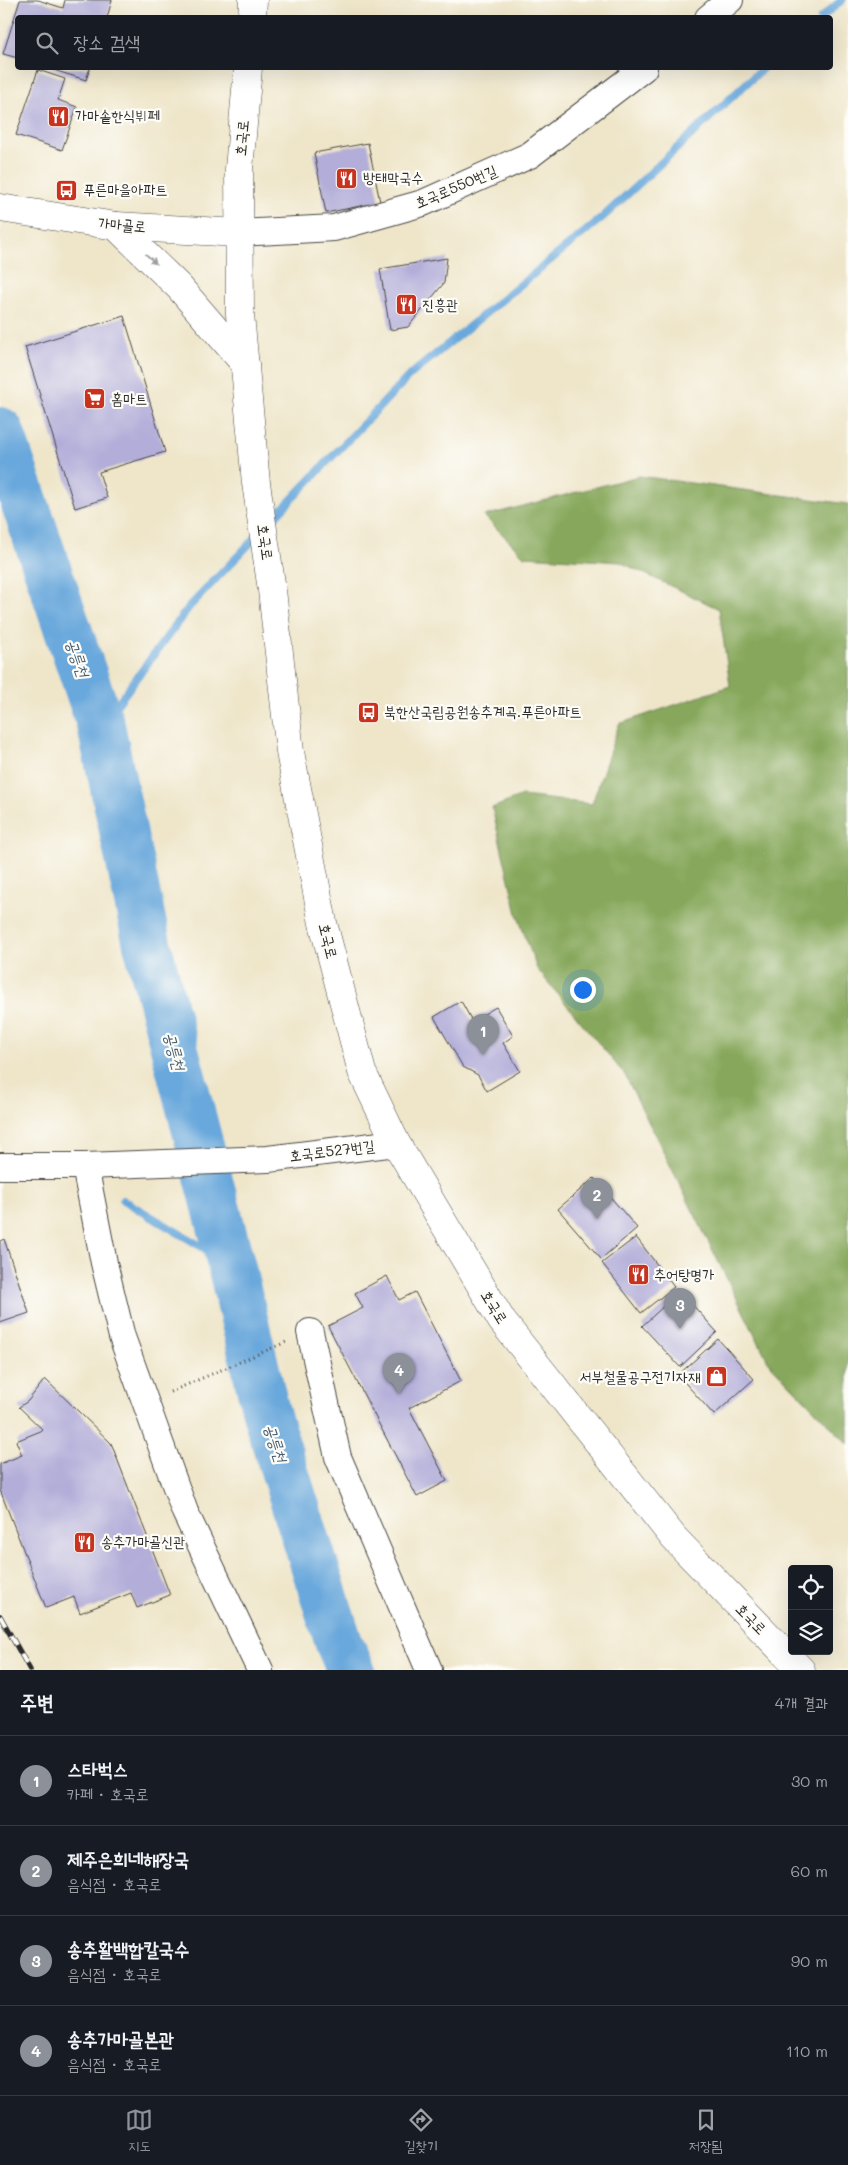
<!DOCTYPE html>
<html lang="ko">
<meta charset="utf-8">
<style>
body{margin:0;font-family:Mali,"Poor Story",sans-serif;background:#242831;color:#f1f3f6}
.controls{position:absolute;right:15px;bottom:15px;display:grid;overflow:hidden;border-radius:5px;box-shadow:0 5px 20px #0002}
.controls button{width:45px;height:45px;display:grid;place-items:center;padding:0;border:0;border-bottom:1px solid #363941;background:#171b24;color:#f1f3f6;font:25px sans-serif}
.you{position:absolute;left:582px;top:989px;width:18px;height:18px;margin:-12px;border:4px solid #fff;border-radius:50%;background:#1a73e8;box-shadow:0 0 0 8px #1a73e833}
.badge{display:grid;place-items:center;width:32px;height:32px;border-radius:50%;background:#8c9099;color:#fff;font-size:16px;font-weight:700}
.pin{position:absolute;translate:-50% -41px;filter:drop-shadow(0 1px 2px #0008)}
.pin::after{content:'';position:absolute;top:26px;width:18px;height:15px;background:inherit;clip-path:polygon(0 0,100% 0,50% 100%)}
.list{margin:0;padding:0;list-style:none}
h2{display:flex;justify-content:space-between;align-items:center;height:65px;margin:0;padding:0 20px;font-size:21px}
h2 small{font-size:16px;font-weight:400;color:#9ea1a6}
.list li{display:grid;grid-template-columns:32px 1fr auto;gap:15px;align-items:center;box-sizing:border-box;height:90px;padding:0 20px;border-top:1px solid #363941}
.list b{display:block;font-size:19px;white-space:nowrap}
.list p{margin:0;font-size:16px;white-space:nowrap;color:#9ea1a6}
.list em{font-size:16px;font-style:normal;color:#9ea1a6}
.icon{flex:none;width:28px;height:28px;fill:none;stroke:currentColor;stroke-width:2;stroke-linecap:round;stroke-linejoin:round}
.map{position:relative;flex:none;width:848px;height:1670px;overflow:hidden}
.search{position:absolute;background:#171b24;box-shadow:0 5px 20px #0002;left:15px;right:15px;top:15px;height:55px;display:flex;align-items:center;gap:12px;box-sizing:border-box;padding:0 18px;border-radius:5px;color:#9ea1a6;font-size:19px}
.sheet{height:425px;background:#171b24}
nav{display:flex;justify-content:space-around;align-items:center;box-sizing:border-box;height:70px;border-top:1px solid #363941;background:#171b24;font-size:14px;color:#9ea1a6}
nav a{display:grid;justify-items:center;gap:2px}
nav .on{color:#8c9099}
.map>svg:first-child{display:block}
</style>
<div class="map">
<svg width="848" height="1670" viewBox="0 0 848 1670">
<rect width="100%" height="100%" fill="#fdfcf7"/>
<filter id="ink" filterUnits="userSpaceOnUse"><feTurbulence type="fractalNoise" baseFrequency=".02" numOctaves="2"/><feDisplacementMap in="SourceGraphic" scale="10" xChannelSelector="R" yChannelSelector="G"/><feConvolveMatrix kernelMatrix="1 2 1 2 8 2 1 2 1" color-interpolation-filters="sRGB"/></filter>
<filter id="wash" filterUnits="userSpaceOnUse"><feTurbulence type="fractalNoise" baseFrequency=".0096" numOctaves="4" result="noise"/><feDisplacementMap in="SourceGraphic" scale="20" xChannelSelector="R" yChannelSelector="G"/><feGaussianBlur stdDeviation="1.12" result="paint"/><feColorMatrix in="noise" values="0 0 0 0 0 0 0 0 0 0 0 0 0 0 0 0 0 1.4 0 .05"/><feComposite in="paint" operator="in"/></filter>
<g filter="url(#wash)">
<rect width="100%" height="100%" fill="#efe6ca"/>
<!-- forest -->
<path fill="#87a85c" stroke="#596a44" d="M639,476L848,504V1444L769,1363L625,1075L537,969L517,914L492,808L522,796L592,804L619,724L730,686L719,609L620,562L524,556L484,516Z"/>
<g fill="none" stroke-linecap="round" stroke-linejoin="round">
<!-- stream -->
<g stroke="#69a8dc" stroke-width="8">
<path d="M821,18L842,0"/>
<path d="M269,523L409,376L603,217L763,68"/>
<path d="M101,726L189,607L258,535"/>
<path d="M123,1200L231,1264"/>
</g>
<!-- river -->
<path stroke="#69a8dc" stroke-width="48" d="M0,431L101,726L147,944L231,1264L267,1416L339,1643L351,1670"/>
</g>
<g id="blocks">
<!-- building -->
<g fill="#b3aed9">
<path d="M20,0H38L63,8L65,0H112L107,18H18V58L3,54Z"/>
<path d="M47,68H90L86,80Z"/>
<path d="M38,70L65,79L58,100L77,107L62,150L16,135Z"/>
<path d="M368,143L380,202L326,213L314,153Z"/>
<path d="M447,258L444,283L408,327L390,330L380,269Z"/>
<path d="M124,316L165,452L99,472L107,498L75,508L25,347Z"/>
<path d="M461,1001L472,1021L496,1007L513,1036L503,1043L520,1071L487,1091L478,1075L463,1067L434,1017Z"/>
<path d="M594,1178L637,1228L601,1259L558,1209Z"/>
<path d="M636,1237L674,1287L641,1313L602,1263Z"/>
<path d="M4,1239L29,1313L0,1323V1241Z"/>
<path d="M387,1276L399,1300L415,1292L461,1381L409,1408L447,1481L417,1497L328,1326L363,1308L355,1293Z"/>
<path d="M680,1291L717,1332L680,1367L642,1326Z"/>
<path d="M718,1339L754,1379L714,1415L678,1375Z"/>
<path d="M45,1379L111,1443L170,1595L137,1608L131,1593L80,1613L74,1597L46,1608L0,1490V1464L22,1455L16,1441L43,1430L19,1407L28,1401Z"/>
</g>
</g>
</g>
<g filter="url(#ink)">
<use href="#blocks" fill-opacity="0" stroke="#484743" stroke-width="1"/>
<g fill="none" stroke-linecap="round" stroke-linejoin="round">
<defs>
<g id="street">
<path d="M708,18L730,0"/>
<path d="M239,233L334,228L423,203L530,155L644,68"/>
<path d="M0,1166H85L268,1159L396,1143"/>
<path d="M85,1166L104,1263L122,1337L185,1512L260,1670"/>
<path d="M310,1332L338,1457L429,1670"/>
</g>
<g id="secondary">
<path d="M252,18L253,0"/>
<path d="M248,68L239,169L240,315L256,483L272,590L290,752L323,923L362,1072L396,1143L502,1321L674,1538L801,1670"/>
<path d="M0,208L116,226L239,233"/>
<path d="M116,226L179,287L245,364"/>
</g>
</defs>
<!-- street casing -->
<use href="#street" stroke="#484743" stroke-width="28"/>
<!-- secondary casing -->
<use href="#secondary" stroke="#484743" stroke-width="29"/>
<!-- path -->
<path stroke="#484743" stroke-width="3" stroke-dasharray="1 4" stroke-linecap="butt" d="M170,1392L286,1342"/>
<!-- street -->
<use href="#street" stroke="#fff" stroke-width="26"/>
<!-- secondary -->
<use href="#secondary" stroke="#fff" stroke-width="28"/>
<defs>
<path id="rail" d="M0,1616L30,1670"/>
</defs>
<!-- rail casing -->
<use href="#rail" stroke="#2b2b2b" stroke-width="5.5"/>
<!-- rail -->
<use href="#rail" stroke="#fdfcf7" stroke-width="4" stroke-dasharray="11" stroke-linecap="butt"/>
</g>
<!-- one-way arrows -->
<defs><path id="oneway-solid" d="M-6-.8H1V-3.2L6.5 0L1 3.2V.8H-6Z" transform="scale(1.25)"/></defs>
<use fill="#a0a0a0" href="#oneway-solid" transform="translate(151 259) rotate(43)"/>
</g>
<!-- icons -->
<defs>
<symbol id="restaurant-square" viewBox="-11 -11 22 22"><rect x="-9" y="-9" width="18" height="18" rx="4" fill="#c8321e" stroke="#fdfcf7"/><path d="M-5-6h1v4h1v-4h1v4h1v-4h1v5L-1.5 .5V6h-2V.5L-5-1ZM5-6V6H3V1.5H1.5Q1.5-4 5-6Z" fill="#fff"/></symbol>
<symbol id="bus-square" viewBox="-11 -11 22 22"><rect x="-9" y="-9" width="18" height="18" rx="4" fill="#c8321e" stroke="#fdfcf7"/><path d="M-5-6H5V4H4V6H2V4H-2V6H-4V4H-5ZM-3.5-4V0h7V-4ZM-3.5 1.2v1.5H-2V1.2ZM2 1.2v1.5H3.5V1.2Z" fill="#fff"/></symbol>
<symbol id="supermarket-square" viewBox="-11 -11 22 22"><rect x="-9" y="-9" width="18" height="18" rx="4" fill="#c8321e" stroke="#fdfcf7"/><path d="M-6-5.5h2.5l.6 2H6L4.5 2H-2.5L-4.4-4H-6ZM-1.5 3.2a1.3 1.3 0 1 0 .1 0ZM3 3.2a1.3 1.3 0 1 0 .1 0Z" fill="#fff"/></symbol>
<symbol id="shop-square" viewBox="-11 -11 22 22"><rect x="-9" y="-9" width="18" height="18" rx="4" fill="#c8321e" stroke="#fdfcf7"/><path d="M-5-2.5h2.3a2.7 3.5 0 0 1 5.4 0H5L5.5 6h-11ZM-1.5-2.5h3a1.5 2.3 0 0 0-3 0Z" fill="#fff"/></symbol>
</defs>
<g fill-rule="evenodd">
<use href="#restaurant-square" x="46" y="104" width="25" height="25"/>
<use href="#restaurant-square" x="334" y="166" width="25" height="25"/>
<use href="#bus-square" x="54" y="178" width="25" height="25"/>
<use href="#restaurant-square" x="394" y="292" width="25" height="25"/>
<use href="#supermarket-square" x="82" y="386" width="25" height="25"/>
<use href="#bus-square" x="356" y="700" width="25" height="25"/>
<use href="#restaurant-square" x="626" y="1262" width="25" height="25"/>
<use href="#shop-square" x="704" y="1364" width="25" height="25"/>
<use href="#restaurant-square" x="72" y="1530" width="25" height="25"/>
</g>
<g text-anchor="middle" stroke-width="4.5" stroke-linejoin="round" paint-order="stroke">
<!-- poi labels -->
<g font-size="15" fill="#2b2b2b" stroke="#fdfcf7" text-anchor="start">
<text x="75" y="121">가마솥한식뷔페</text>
<text x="363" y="183">방태막국수</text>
<text x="83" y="195">푸른마을아파트</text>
<text x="422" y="310">진흥관</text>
<text x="111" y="404">홈마트</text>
<text x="384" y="717">북한산국립공원송추계곡.푸른아파트</text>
<text x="654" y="1280">추어탕명가</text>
<text x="700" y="1382" text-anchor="end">서부철물공구전기자재</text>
<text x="101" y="1547">송추가마골신관</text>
</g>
<!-- street labels -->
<g font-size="15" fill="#2b2b2b" stroke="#fdfcf7">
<text transform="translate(242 138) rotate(-85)" y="5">호국로</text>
<text transform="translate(456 187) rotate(-23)" y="5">호국로550번길</text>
<text transform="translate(122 225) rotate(5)" y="5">가마골로</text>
<text transform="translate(265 542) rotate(82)" y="5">호국로</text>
<text transform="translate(328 941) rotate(76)" y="5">호국로</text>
<text transform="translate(332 1151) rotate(-7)" y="5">호국로527번길</text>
<text transform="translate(494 1307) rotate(58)" y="5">호국로</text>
<text transform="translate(751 1619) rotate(46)" y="5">호국로</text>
</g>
<!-- water labels -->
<g font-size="16" font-style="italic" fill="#445d72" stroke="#fdfcf7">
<text transform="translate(78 658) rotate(71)" y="6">공릉천</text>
<text transform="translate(175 1051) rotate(75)" y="6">공릉천</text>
<text transform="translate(276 1443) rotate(72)" y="6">공릉천</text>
</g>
</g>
</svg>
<div class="controls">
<button><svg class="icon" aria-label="locate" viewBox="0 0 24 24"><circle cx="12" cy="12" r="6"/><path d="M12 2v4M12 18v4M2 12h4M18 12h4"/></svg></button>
<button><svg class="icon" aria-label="layers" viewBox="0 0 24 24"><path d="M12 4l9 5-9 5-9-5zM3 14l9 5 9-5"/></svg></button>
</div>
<div class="you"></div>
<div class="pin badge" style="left:483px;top:1055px">1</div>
<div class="pin badge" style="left:597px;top:1219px">2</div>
<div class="pin badge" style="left:680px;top:1329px">3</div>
<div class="pin badge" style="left:399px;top:1394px">4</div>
<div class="search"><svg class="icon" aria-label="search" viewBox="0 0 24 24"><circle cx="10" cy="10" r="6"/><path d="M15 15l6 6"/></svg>장소 검색</div>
</div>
<section class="sheet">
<h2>주변<small>4개 결과</small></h2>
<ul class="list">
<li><span class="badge">1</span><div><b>스타벅스</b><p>카페 · 호국로</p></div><em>30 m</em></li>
<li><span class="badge">2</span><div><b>제주은희네해장국</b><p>음식점 · 호국로</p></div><em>60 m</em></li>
<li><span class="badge">3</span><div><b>송추활백합칼국수</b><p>음식점 · 호국로</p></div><em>90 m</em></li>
<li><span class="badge">4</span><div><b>송추가마골본관</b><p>음식점 · 호국로</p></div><em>110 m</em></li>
</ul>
</section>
<nav>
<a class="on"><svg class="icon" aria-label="map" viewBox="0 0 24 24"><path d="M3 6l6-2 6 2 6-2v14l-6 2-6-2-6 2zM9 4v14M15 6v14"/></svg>지도</a>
<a><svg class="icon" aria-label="directions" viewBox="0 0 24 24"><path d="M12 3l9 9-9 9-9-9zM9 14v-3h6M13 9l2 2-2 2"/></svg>길찾기</a>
<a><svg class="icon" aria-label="saved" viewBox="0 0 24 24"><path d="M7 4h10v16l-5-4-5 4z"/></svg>저장됨</a>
</nav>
